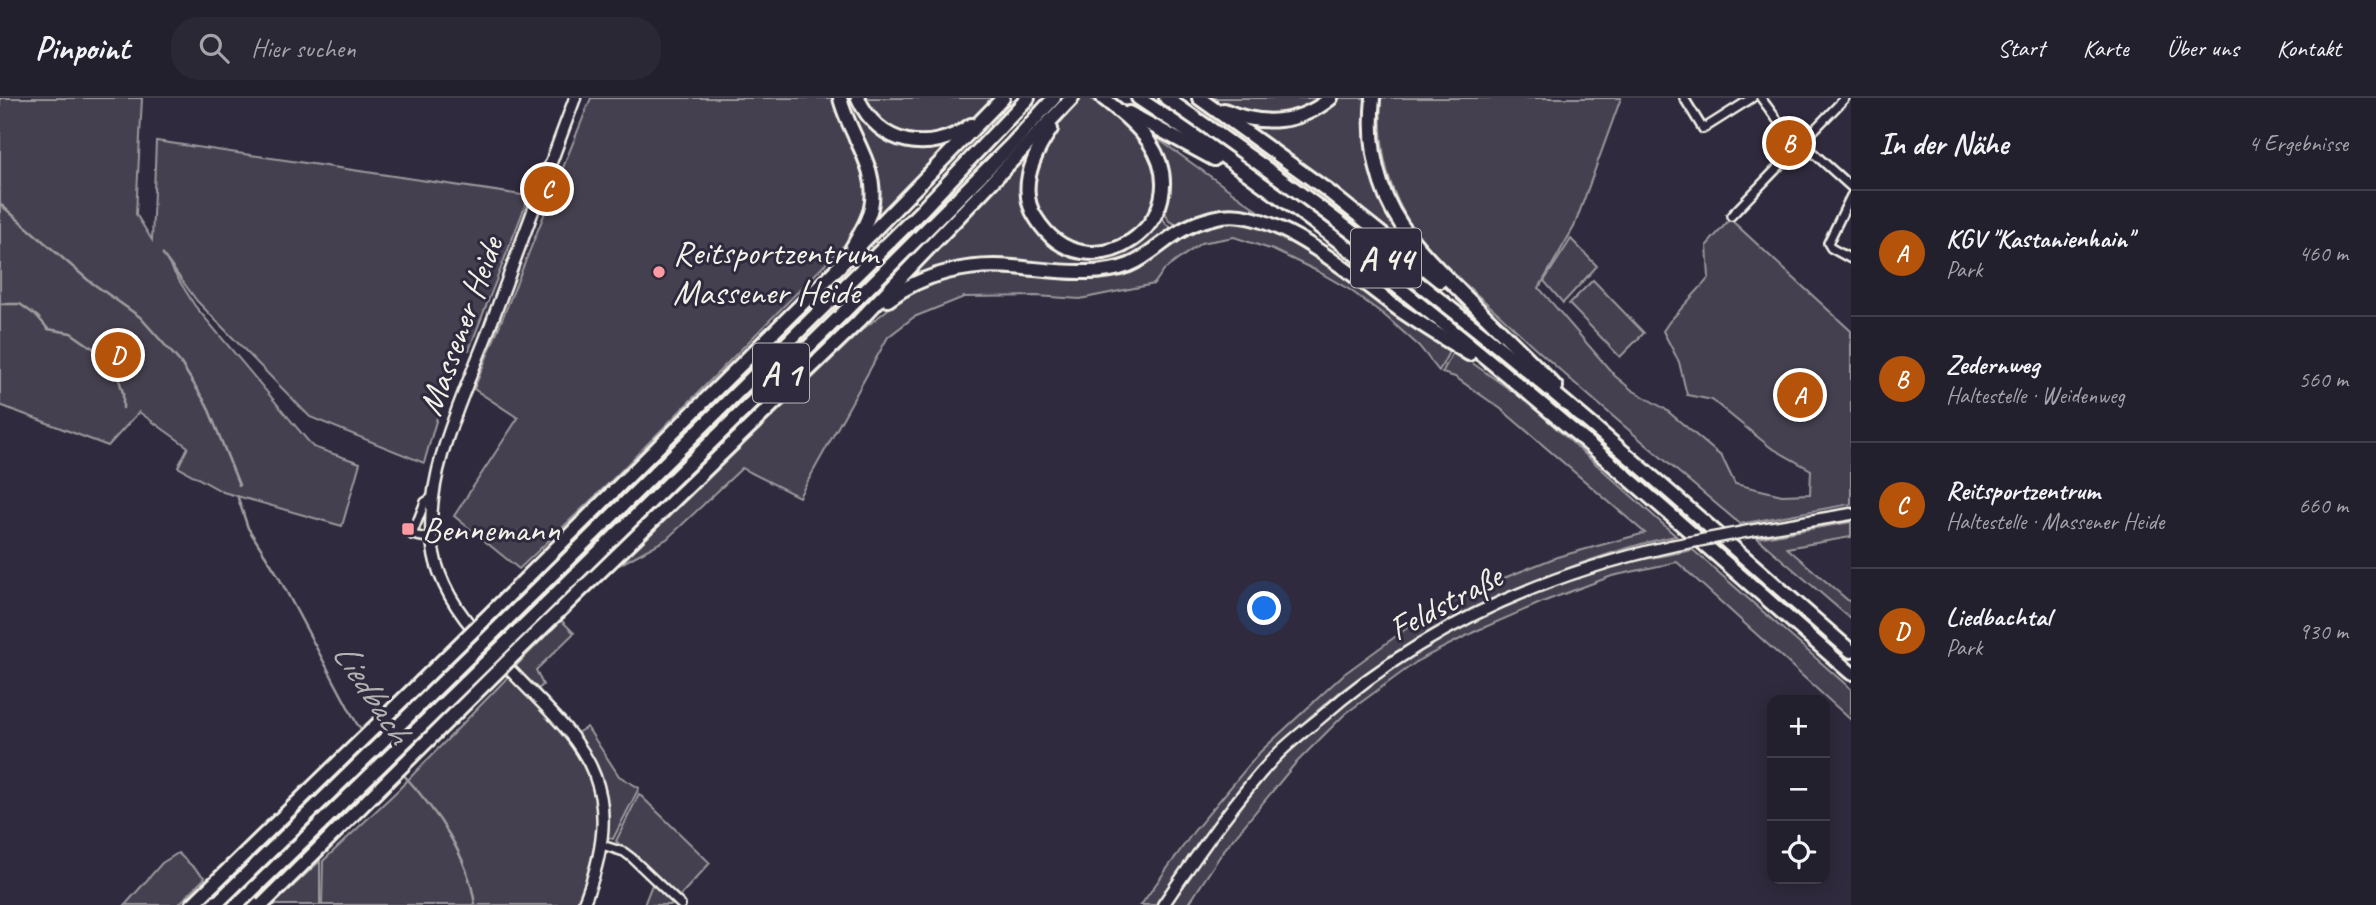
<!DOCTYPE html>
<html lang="de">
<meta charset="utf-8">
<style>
body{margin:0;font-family:Caveat,sans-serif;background:#2b2836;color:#f1f3f6}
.controls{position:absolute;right:21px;bottom:21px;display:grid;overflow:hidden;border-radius:14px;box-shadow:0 4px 18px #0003}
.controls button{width:63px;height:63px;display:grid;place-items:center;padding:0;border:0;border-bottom:2px solid #403e4a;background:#23202e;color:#f1f3f6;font:35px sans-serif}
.you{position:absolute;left:1265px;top:511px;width:24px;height:24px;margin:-18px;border:5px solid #fff;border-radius:50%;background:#1a73e8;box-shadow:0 0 0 10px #1a73e833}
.badge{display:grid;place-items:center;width:46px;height:46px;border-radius:50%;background:#b45309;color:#fff;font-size:23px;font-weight:700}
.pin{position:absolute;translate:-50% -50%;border:4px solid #fff;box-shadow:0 2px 7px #0006}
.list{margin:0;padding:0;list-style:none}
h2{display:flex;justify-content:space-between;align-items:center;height:91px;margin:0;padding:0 28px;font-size:30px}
h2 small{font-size:23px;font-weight:400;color:#a3a3aa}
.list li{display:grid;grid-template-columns:46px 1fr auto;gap:21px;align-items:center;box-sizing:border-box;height:126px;padding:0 28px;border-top:2px solid #403e4a}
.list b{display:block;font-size:26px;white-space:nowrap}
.list p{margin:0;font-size:23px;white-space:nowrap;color:#a3a3aa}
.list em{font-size:23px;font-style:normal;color:#a3a3aa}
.icon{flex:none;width:38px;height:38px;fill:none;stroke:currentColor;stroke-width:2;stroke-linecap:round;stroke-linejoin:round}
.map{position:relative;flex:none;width:1851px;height:807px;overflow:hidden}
header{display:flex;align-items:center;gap:42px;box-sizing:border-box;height:98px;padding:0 35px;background:#23202e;border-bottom:2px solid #403e4a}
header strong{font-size:33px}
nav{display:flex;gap:38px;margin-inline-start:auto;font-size:24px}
.search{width:490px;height:63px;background:#2b2836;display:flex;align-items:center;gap:18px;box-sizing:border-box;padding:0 24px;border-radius:28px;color:#a3a3aa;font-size:26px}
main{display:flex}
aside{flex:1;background:#23202e}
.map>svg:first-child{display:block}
</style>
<header>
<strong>Pinpoint</strong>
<div class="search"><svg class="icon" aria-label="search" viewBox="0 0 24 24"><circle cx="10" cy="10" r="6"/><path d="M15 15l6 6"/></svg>Hier suchen</div>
<nav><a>Start</a><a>Karte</a><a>Über uns</a><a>Kontakt</a></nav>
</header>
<main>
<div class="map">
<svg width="1851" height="807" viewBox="0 0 1851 807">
<rect width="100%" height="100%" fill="#2f2a3d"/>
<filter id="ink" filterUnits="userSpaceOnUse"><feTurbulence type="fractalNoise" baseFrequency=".0143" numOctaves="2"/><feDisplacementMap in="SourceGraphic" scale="14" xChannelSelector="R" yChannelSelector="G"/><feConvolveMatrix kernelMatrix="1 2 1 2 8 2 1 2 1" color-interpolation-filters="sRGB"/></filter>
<g filter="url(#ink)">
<!-- green -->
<g fill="#454050" stroke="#9c989c" stroke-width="2">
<path d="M0,0H142L136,116L152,142L156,43L529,98L469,252L457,250L424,365L310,319L197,203L162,155L195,208L313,349L360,365L342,428L223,394L178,369L188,349L139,314L108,348L0,307Z"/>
<path d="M591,0H835C847,29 866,61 867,93C868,109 858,124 852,139L607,387L519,471L454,418L518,320L474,291Z"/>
<path d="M844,0H855L904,46L961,37L869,134L875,110Z"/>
<path d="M866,0H993C959,44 893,58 866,0Z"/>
<path d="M1080,0H1090L1119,19L1134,32L1154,60L1159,89L1151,117L1125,144L1089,151L1062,143L1042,125L1031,89L1046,43Z"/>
<path d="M1212,0H1319C1289,24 1243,20 1212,0Z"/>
<path d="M1338,0H1368L1365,42L1373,77L1414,150L1251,28C1286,26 1311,26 1338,0Z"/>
<path d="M1381,0H1621L1574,129L1539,190L1615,278L1632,292L1665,311L1722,359L1735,386L1782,397L1810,396L1811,372L1770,349L1712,302L1687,297L1679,264L1663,233L1669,224L1709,180L1707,147L1730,121L1851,233V406L1740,426C1659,357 1577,290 1500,217C1467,187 1427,157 1405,117C1384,80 1379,42 1381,0Z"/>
<path d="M1151,36L1270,121L1247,115L1182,129L1169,123L1163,109L1149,37Z"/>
<path d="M1029,55C1023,73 1019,94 1025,113C1041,161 1105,172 1142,142C1150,134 1155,125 1161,116L1166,126L1177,133L1129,163L1101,170L1010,164L899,187Z"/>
<path d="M1221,121L1246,122L1281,134L1451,250L1439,273L1419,248L1383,216L1350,192L1317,173L1273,152L1234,139L1201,145L1164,172L1154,186L1080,201L1036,198L964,199L914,219L888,239L799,399L742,370L667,441L619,467L862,232L912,192L937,182L978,172L1101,178L1193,130Z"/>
<path d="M1571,141L1597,168L1563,205L1544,183Z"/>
<path d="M1593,182L1644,235L1620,259L1569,206Z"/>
<path d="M1454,252L1526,303L1676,438C1643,444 1611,455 1579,466C1463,507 1355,569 1269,658C1227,701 1191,757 1157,807H1141L1194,733L1260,654L1344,576L1425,517L1481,489L1557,459L1645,435L1501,311L1455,279L1442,275Z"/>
<path d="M1851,424V439L1787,450L1851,505V521L1757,440Z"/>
<path d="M1693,452L1851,591V622L1677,464L1612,478L1545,503L1476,533L1419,562L1345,616L1294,667L1224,752L1188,807H1171L1212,744L1282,659L1359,594L1415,555L1475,519L1552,486L1613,467Z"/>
<path d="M561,522L574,535L536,572L543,587L537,592L514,570Z"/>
<path d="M511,576C555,625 609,673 599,746C597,766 585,788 579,807H322L323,763L397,693Z"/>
<path d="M587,629L619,678L639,690L613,741L607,739C607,689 599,678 575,636Z"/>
<path d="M639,696L710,765L677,801L616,743Z"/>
<path d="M178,755L205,780L178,807H125L162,765Z"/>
<path d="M320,763V807H273Z"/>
<path d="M653,784L677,807H644Z"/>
</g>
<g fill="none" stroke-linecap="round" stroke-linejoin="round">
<!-- stream -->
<g stroke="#a19ea0" stroke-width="2.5">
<path d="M0,106L88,182L140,219L180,264L207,307L239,387"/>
<path d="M0,206H20L38,219L48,231L71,235L110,262L117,274L123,295V310"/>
<path d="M238,400L248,430L276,474L357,626L364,634"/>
<path d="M402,675C436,712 468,756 475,807"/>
</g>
<defs>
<g id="street">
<path d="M1684,0L1703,31L1752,0"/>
<path d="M1761,0L1778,23L1851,89"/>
<path d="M1851,98L1828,145L1831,150L1851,161"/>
<path d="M1731,118L1845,0"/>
<path d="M432,441L412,437L425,404L433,399"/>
<path d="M602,747L624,754L632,760L681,807"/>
</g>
<g id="secondary">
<path d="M575,0C546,78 517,156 488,234C464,297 425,374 432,442C435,477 452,506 474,532C554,630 643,660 583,807"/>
<path d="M1749,433L1851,416"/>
<path d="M1163,807C1198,756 1233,704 1275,659C1288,645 1304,633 1319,621C1419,532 1541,477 1671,448"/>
</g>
<g id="highway">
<path d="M840,0C849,38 880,69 871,110C868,124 859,137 852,150"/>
<path d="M858,0C879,48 930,57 971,27"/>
<path d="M1138,0C1393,168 1622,374 1851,575"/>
<path d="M1166,0C1267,69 1365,142 1460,218C1594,325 1722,440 1851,553"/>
<path d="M1199,0L1328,93L1440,183"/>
<path d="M1373,0C1370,29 1372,58 1381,85C1395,131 1432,165 1464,197C1495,228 1526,257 1556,289"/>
<path d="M1224,12C1262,29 1299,26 1331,0"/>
<path d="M1129,15L1214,61"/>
<path d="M1051,31C1033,57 1017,91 1036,120C1087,203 1203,122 1149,44C1137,27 1119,13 1103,0"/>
<path d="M888,202C923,175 970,165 1013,169C1038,171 1062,175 1087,174C1101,174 1116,172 1129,167C1152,158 1169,136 1192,127C1200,123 1209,121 1217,119C1270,105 1356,180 1397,210C1420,226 1445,241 1469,256"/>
<path d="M483,523L822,186L1003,0"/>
<path d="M493,535L921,113L1028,0"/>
<path d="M505,546L839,219L1012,46L1054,0"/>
<path d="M514,557L859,223L1072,0"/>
<path d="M192,807L421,584"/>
</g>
</defs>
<!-- street casing -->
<use href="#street" stroke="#f4f1e8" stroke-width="12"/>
<!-- secondary casing -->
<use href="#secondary" stroke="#f4f1e8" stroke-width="15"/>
<!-- highway casing -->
<use href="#highway" stroke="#f4f1e8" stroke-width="18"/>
<!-- street -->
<use href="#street" stroke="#2f2a3d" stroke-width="7"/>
<!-- secondary -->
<use href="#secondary" stroke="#2f2a3d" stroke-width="10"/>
<!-- highway -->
<use href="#highway" stroke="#2f2a3d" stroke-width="12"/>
<defs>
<path id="secondary-bridge" d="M1671,448L1749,433"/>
<g id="highway-bridge">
<path d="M421,584L483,523"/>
<path d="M219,803L493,535"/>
<path d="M237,807L505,546"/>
<path d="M262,807L514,557"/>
</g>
</defs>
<!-- secondary-bridge casing -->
<use href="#secondary-bridge" stroke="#f4f1e8" stroke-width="15" stroke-linecap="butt"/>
<!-- highway-bridge casing -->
<use href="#highway-bridge" stroke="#f4f1e8" stroke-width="18" stroke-linecap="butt"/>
<!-- secondary-bridge -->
<use href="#secondary-bridge" stroke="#2f2a3d" stroke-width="10"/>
<!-- highway-bridge -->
<use href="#highway-bridge" stroke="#2f2a3d" stroke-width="12"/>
</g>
</g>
<!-- markers -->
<g fill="#ff9aa2" stroke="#2f2a3d" stroke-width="2.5">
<circle cx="659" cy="174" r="7"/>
<rect x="401" y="424" width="14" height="14" rx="3.5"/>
</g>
<g text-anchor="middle" stroke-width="6" stroke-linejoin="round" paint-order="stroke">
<!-- shield labels -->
<g fill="#2f2a3d" stroke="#b9b5b5" stroke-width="2">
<rect x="1351" y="130.5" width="70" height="59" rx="5"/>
<rect x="753" y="245.5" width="56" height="59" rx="5"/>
</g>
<g font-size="33" font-weight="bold" fill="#f4f1e8">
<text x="1386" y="172">A 44</text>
<text x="781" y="287">A 1</text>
</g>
<!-- poi labels -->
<g font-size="35" fill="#f4f1e8" stroke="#2f2a3d" text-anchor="start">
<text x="673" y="166">Reitsportzentrum<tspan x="673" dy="40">Massener Heide</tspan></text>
<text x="422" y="443">Bennemann</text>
</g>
<!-- street labels -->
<g font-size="35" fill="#f4f1e8" stroke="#2f2a3d">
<text transform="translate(460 228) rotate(-70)" y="12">Massener Heide</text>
<text transform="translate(1445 504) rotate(-28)" y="12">Feldstraße</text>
</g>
<!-- water labels -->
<g font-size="37" font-style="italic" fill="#b6b2b2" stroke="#2f2a3d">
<text transform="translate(373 594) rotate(57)" y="13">Liedbach</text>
</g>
</g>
</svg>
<div class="controls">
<button>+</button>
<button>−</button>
<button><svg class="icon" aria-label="locate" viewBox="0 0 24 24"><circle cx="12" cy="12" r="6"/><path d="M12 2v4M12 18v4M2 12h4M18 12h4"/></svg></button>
</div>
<div class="you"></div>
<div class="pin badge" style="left:1800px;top:297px">A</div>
<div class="pin badge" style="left:1789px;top:45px">B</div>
<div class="pin badge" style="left:547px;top:91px">C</div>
<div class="pin badge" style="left:118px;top:257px">D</div>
</div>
<aside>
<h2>In der Nähe<small>4 Ergebnisse</small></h2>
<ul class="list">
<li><span class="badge">A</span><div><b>KGV &quot;Kastanienhain&quot;</b><p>Park</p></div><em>460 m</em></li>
<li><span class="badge">B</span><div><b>Zedernweg</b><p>Haltestelle · Weidenweg</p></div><em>560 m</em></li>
<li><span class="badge">C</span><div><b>Reitsportzentrum</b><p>Haltestelle · Massener Heide</p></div><em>660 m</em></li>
<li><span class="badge">D</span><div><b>Liedbachtal</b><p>Park</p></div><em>930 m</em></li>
</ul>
</aside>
</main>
